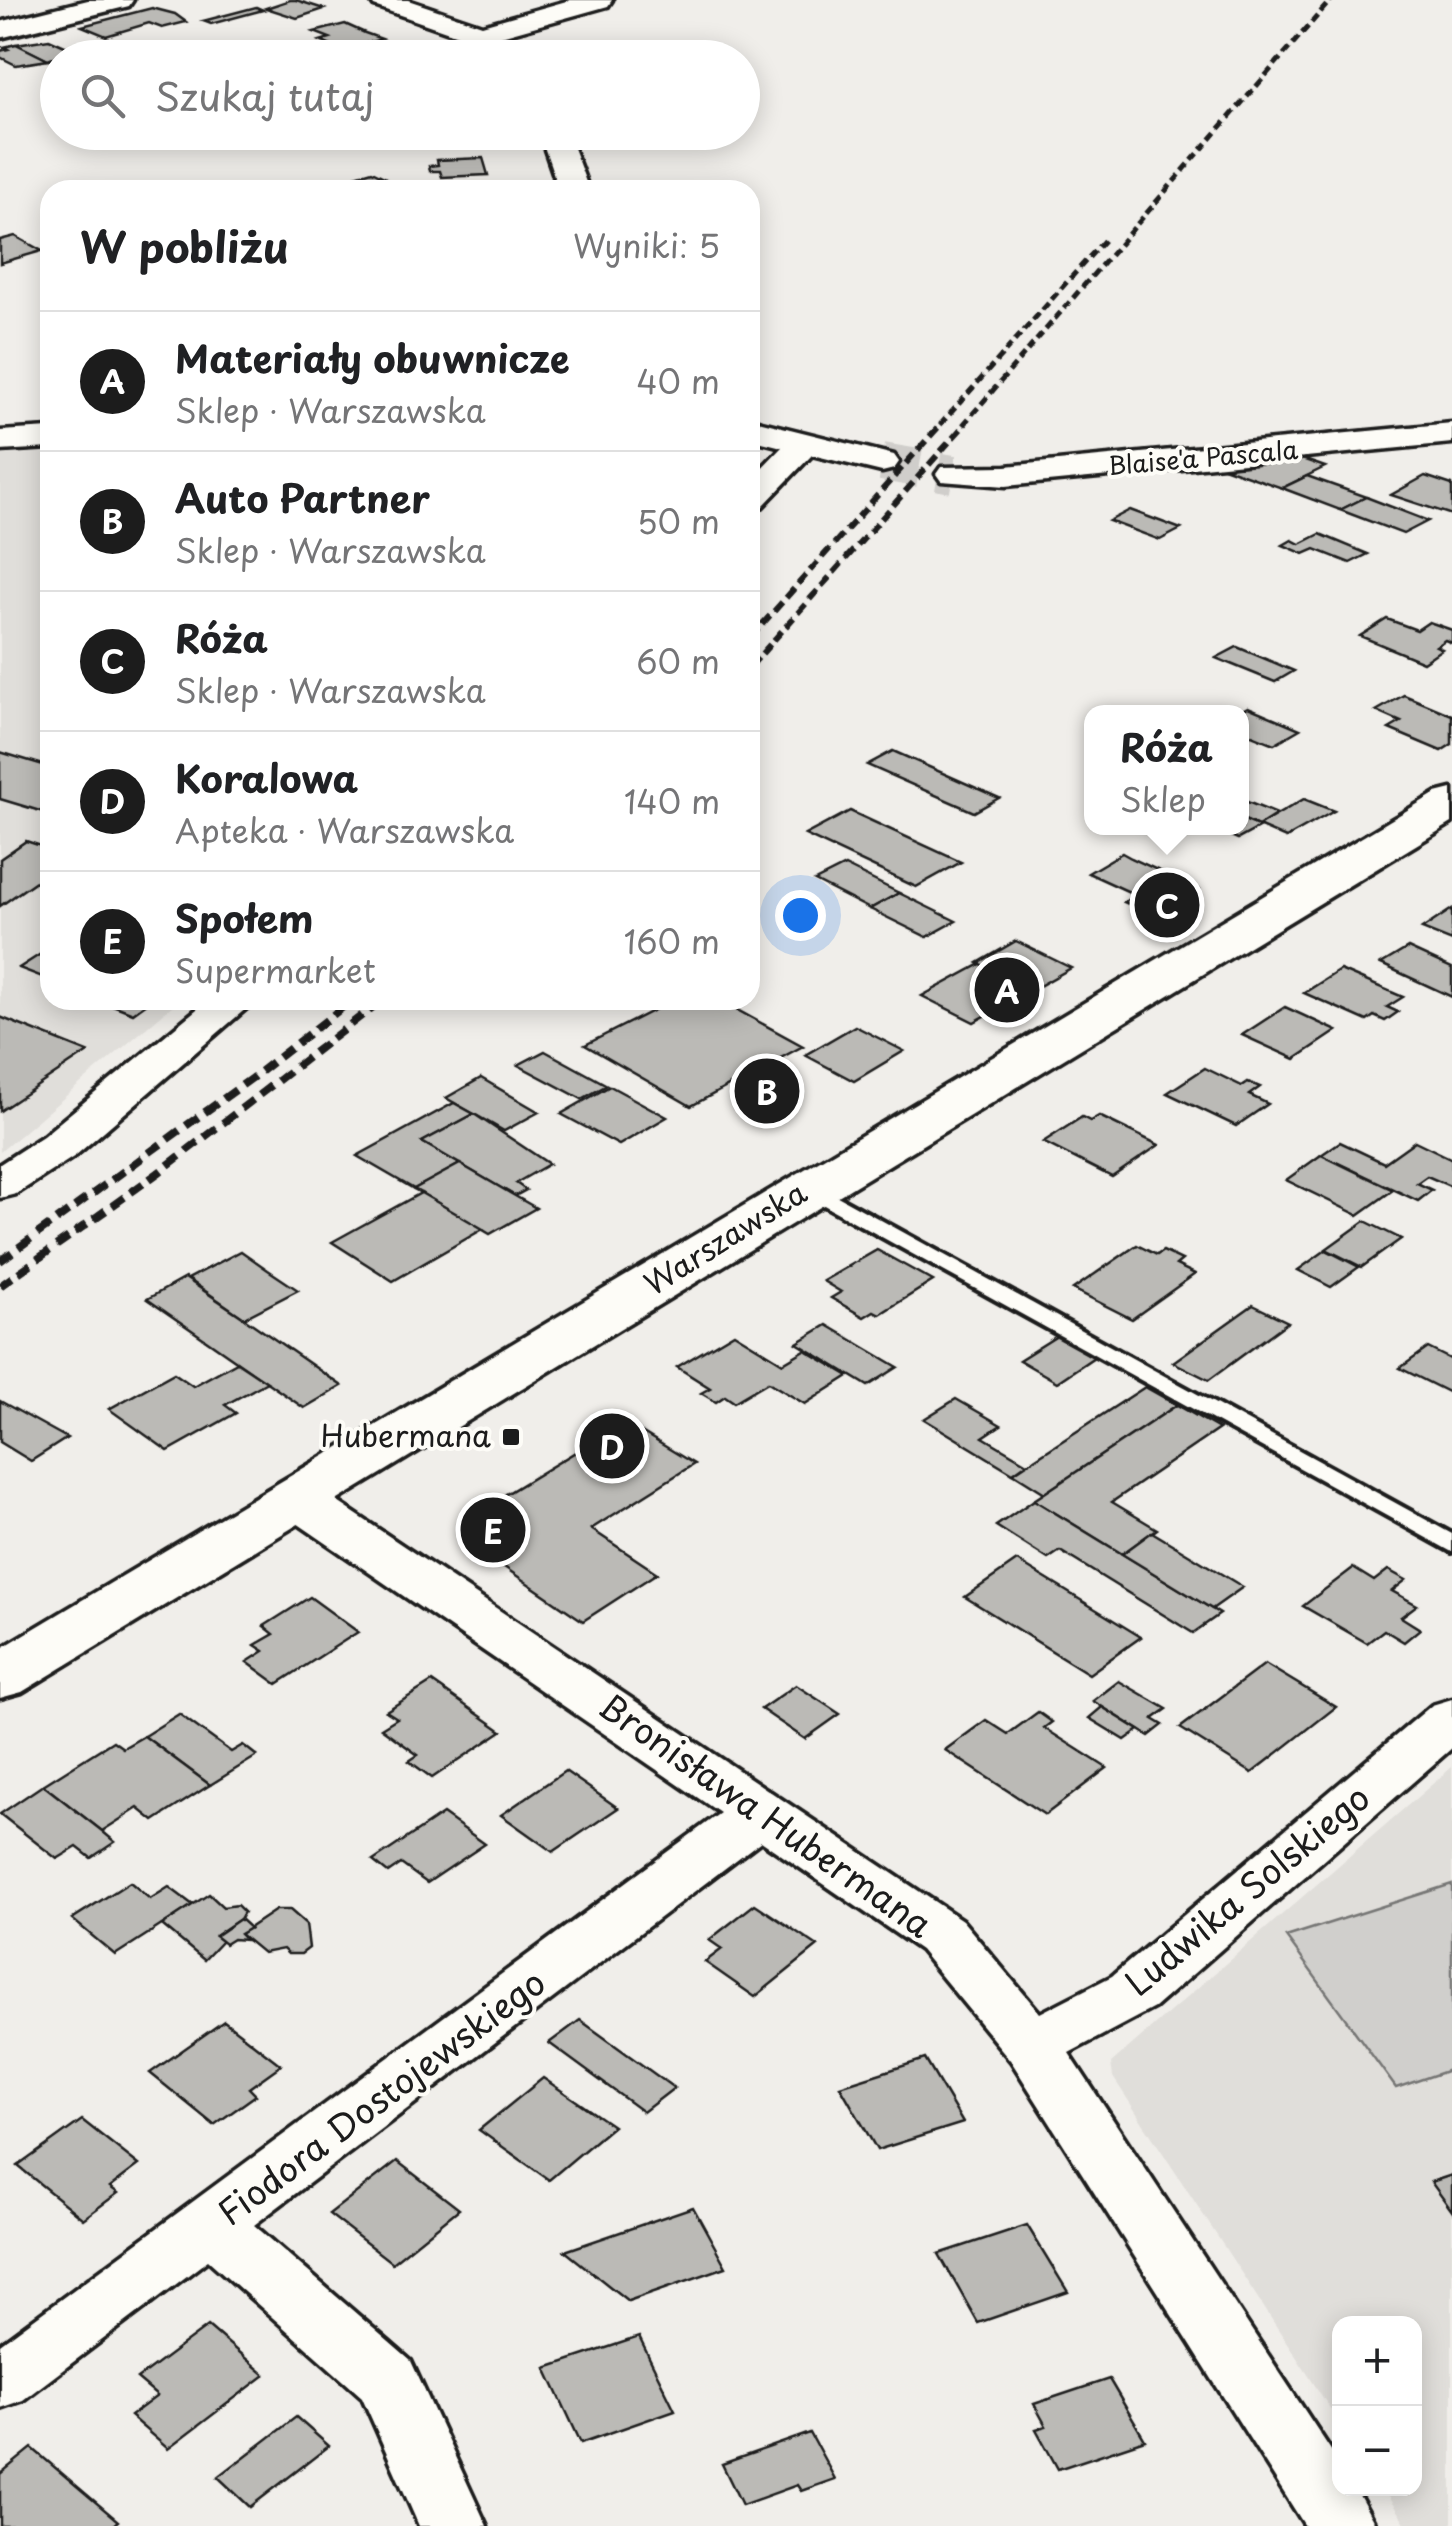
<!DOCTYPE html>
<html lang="pl">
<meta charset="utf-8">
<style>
body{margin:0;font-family:"Playpen Sans",sans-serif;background:#f2f2f2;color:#202124}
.controls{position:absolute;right:30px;bottom:30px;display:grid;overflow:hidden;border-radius:20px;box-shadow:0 5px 25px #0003}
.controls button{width:90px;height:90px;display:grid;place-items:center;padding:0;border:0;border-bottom:2px solid #e0e0e0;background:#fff;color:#202124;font:50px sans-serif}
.you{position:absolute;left:800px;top:915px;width:35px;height:35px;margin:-25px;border:8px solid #fff;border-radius:50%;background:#1a73e8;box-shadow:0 0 0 15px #1a73e833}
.badge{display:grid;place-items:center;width:65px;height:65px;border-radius:50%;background:#1c1c1c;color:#fff;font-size:32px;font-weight:700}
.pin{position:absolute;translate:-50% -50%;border:5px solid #fff;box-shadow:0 2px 10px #0006}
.popup{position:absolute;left:1084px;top:705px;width:165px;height:130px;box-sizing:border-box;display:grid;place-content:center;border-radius:20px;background:#fff;filter:drop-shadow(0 2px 8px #0005);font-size:32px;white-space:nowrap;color:#757577}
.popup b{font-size:38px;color:#202124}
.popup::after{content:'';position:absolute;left:50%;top:100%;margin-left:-20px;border:20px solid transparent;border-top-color:#fff}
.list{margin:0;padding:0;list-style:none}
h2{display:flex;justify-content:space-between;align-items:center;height:130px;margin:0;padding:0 40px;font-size:42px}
h2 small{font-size:32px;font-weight:400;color:#757577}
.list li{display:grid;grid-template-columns:65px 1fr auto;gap:30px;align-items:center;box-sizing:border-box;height:140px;padding:0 40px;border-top:2px solid #e0e0e0}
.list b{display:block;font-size:38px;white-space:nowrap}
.list p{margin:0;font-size:32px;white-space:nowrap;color:#757577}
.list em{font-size:32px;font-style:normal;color:#757577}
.icon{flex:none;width:55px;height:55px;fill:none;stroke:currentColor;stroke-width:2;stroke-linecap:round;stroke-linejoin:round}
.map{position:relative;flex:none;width:1452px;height:2526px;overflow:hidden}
.search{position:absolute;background:#fff;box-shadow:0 5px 25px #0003;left:40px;top:40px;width:720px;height:110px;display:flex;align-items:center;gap:25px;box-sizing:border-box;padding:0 35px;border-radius:55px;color:#757577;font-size:38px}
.panel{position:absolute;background:#fff;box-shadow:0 5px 25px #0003;left:40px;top:180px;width:720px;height:830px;border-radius:30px}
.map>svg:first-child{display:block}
</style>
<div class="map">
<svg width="1452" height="2526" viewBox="0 0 1452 2526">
<rect width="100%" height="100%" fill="#f0eeea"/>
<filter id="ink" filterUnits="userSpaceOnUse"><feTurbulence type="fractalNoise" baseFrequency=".01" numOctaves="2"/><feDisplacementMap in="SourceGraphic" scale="20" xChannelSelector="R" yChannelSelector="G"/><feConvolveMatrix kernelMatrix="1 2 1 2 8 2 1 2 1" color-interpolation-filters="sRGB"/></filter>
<g filter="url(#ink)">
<!-- built -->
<g fill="#e0deda">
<path d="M50,446V1000H179L0,1152V449Z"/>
<path d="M1452,1767V2526H1407L1383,2489L1414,2488V2324H1340L1339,2422L1113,2077L1111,2063Z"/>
</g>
<!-- green -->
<path fill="#d0cfcc" stroke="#767674" stroke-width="2.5" d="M1452,1884V2069L1396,2088L1286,1937Z"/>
<!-- building -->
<g fill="#bbbab6" stroke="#1c1c1c" stroke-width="2.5">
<path d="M290,0H296L324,9L297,18L266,8Z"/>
<path d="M256,7L263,10L211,24L203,21Z"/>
<path d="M152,8L175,14L186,22L162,28L149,23L106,36L82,26Z"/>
<path d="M345,24L365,33L382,39L340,50L320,41L330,38L314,32Z"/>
<path d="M49,39L74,50L48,60L16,44Z"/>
<path d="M16,44L48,60L16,65L0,57V51L8,49L4,47Z"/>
<path d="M483,158L488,175L442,177L440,171H430L429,166L438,165L437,160Z"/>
<path d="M372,171L384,177L340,190L328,184Z"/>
<path d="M15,236L42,251L0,263V240Z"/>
<path d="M1302,459L1325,467L1282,488L1223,467Z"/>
<path d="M1307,476L1366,497L1340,510L1282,488Z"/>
<path d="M1425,476L1452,485V515L1391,495Z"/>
<path d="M1366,497L1428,521L1403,534L1340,510Z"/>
<path d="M1130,510L1181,529L1160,540L1109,521Z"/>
<path d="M1320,534L1368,554L1350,563L1315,549L1304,554L1283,545L1292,540L1300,544Z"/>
<path d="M1387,619L1417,630L1429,622L1452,630V643L1445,640L1436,646L1442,649L1423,662L1360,636Z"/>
<path d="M1237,647L1294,671L1275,682L1216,658Z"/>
<path d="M1404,695L1452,715V744L1441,751L1389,729L1401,722L1376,711Z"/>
<path d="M1248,707L1300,729L1274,744L1242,731L1239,712Z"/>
<path d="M893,751L999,798L974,812L867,765Z"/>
<path d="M0,752L50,767V814L0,799Z"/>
<path d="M1304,799L1334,811L1286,838L1258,826Z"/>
<path d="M1242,801H1245L1277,814L1258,826L1242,819Z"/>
<path d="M850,811L961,862L916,887L805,835Z"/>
<path d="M1242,819L1260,827L1238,839L1212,828H1242Z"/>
<path d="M26,841L50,849V871L0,906V859Z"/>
<path d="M1122,853L1131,858L1199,889L1153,915L1124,902L1136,895L1088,873Z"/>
<path d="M845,866L899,893L870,909L815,881Z"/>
<path d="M899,893L956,921L927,937L870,909Z"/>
<path d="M1452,909V941L1422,929Z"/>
<path d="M1016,941L1071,968L1032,990L978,963Z"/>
<path d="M50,948V980L19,968Z"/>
<path d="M1408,948L1452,968V997L1381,964Z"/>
<path d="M981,964L1032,990L974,1022L922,996Z"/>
<path d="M1340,970L1403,997L1387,1007L1398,1012L1385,1021L1374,1016L1367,1021L1304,993Z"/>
<path d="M100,1000H151L133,1013Z"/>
<path d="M674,1000H719L803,1046L691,1106L585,1045Z"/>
<path d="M1285,1007L1337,1031L1295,1059L1242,1035Z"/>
<path d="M0,1017L88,1052L0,1111Z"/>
<path d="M855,1026L904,1051L854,1081L805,1055Z"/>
<path d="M545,1051L607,1085L582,1099L518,1065Z"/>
<path d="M1205,1068L1242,1086L1248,1082L1260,1087L1249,1095L1268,1104L1236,1126L1167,1093Z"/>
<path d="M481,1078L539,1112L504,1131L446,1098Z"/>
<path d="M610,1086L667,1117L619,1145L561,1114Z"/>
<path d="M454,1103L474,1114L422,1142L460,1164L414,1189L357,1156Z"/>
<path d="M474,1114L549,1164L516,1183L526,1190L515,1196L422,1142Z"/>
<path d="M1099,1116L1159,1145L1112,1177L1043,1142L1082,1117L1090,1121Z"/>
<path d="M1415,1141L1452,1159V1187L1427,1176L1417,1183L1432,1190L1418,1201L1321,1155L1340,1142L1384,1163Z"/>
<path d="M1321,1155L1393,1190L1358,1215L1286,1180Z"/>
<path d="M460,1164L515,1196L536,1208L490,1234L414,1189Z"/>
<path d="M421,1193L483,1229L393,1281L332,1242Z"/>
<path d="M1365,1221L1401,1239L1362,1267L1326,1249Z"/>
<path d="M1137,1245L1157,1255L1163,1251L1182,1260L1176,1265L1195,1274L1132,1319L1073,1289Z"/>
<path d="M877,1250L933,1281L880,1314L874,1311L864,1317L831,1298L841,1292L823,1281Z"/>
<path d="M1326,1250L1359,1267L1331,1287L1298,1270Z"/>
<path d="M241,1251L268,1270L298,1290L244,1318L188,1279Z"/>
<path d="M185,1278L244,1318L342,1386L304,1408L147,1299Z"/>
<path d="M1253,1305L1288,1322L1209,1380L1173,1362Z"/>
<path d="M827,1325L898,1367L868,1386L797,1343Z"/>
<path d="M734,1333L783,1363L805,1350L849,1376L805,1404L768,1382L734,1402L725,1396L716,1402L701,1393L710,1388L677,1367Z"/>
<path d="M1057,1336L1094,1357L1057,1382L1019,1360Z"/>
<path d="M1428,1348L1452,1360V1394L1400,1368Z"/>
<path d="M237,1362L267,1382L225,1405L236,1413L168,1451L109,1409L174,1373L193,1386Z"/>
<path d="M1145,1387L1177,1405L1045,1493L1013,1473Z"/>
<path d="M956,1399L1001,1425L983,1437L1027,1463L1013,1473L924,1419Z"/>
<path d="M0,1401L67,1438L31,1461L0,1442Z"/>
<path d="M1177,1405L1219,1429L1112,1502L1157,1529L1122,1554L1034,1500Z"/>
<path d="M625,1422L694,1464L591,1529L657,1573L583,1621L466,1541L468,1517Z"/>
<path d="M1034,1500L1212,1609L1220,1614L1193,1633L1060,1551L1048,1559L996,1526Z"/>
<path d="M1152,1532L1243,1587L1212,1609L1122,1554Z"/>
<path d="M1017,1561L1141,1637L1089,1674L965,1597Z"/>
<path d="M1353,1568L1374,1581L1388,1570L1406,1580L1392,1591L1417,1605L1401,1617L1420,1629L1404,1642L1384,1630L1367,1643L1303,1606Z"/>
<path d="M310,1597L358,1632L277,1684L247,1662L264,1651L255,1645L274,1634L264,1626Z"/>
<path d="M1265,1664L1336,1707L1252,1773L1180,1728Z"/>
<path d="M1119,1681L1167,1709L1153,1719L1163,1725L1149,1736L1093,1701Z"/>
<path d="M432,1682L502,1731L432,1778L409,1761L418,1755L381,1728L397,1718L386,1711Z"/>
<path d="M796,1685L840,1714L805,1739L761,1709Z"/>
<path d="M1102,1707L1139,1730L1125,1740L1089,1718Z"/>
<path d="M1038,1712L1052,1722L1044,1728L1107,1768L1045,1815L945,1750L986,1720L1008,1734Z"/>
<path d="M179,1714L231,1752L243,1745L257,1756L210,1785L144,1736Z"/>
<path d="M144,1736L210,1785L154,1821L138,1808L102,1831L43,1785L113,1741L123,1748Z"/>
<path d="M565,1771L618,1808L553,1852L501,1815Z"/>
<path d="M43,1785L102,1831L115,1842L91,1858L77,1847L57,1859L0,1814Z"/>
<path d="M443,1814L485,1844L427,1883L401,1864L388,1873L373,1861Z"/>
<path d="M130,1882L150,1899L169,1887L193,1905L115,1955L72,1919Z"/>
<path d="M209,1894L223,1907L237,1905L244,1912L240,1919L215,1936L222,1941L204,1960L162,1925Z"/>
<path d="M755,1904L818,1946L755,1997L705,1962L722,1949L709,1940Z"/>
<path d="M276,1910H290L306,1924L309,1948L301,1954H288L283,1949L263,1953L240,1934Z"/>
<path d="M240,1919L250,1928L240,1934L246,1940L233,1939L225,1944L215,1936Z"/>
<path d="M580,2020L674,2088L643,2112L549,2043Z"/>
<path d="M224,2021L281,2065L249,2088L256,2095L214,2125L150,2073Z"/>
<path d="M925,2059L963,2123L877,2150L840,2086Z"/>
<path d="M543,2078L613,2126L549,2180L479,2130Z"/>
<path d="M82,2120L139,2165L110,2187L118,2193L83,2219L18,2166Z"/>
<path d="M397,2161L459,2209L392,2263L329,2214Z"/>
<path d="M1452,2175V2211L1431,2182Z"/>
<path d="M693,2207L726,2267L628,2301L565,2251Z"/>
<path d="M1027,2225L1068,2292L978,2323L939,2254Z"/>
<path d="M208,2326L265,2375L168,2449L130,2416L157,2396L137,2379Z"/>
<path d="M639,2337L675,2410L581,2443L546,2368Z"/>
<path d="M1109,2379L1145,2440L1058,2469L1036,2429L1046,2426L1034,2404Z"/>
<path d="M296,2417L329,2446L250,2507L218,2477Z"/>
<path d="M810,2433L835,2479L801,2491L797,2485L742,2505L722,2464Z"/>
<path d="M32,2448L118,2521L112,2526H0V2474Z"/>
</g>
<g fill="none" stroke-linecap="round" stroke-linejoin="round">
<!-- street-tunnel -->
<path stroke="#d0cecb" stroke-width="38" stroke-dasharray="38 19" stroke-linecap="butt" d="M882,462L953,474"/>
<defs>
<path id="lane" d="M810,1181L1452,1534V1552L802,1193L799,1188L802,1183Z"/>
<g id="street">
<path d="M88,0H133L129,6L0,38V22Z"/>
<path d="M370,0H408L482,25L570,0H612L608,6L501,36L526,58H495L472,40L374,6Z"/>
<path d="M539,132H567L589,190H559Z"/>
<path d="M750,419L894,455L899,462L894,469L882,472L812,455L762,507L750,510V480L782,447L750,439Z"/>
<path d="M1452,423V443L1006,486L941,481L936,474L941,467L1006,466Z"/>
<path d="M50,428V448L0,451V431Z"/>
<path d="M208,1000H256L75,1156L16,1194L0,1198V1164L43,1136Z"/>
<path d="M296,1482L314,1486L962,1920L1040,2013L1112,1976L1432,1705L1452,1699V1748L1154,2008L1069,2053L1340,2464V2488H1355L1376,2526H1305L1011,2061L920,1950L761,1841L254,2225L411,2361L487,2526H419L362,2397L208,2260L23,2400L0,2408V2344L720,1813L278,1510L270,1498L278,1486Z"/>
</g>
<path id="primary" d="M1452,789V823L22,1692L0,1698V1649L1436,793Z"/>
</defs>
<!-- lane casing -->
<use href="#lane" stroke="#1c1c1c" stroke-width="8"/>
<!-- street casing -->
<use href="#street" stroke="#1c1c1c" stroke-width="7"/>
<!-- primary casing -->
<use href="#primary" stroke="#1c1c1c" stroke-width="7"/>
<!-- lane -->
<use href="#lane" fill="#fdfcf7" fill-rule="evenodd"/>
<!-- street -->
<use href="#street" fill="#fdfcf7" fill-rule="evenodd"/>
<!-- primary -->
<use href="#primary" fill="#fdfcf7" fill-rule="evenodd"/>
<!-- rail-far2 -->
<g stroke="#1c1c1c" stroke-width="5" stroke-dasharray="9 5" stroke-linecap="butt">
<path d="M940,425L1107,237"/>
<path d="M963,425L1331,0"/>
</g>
<!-- rail-far1 -->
<g stroke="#1c1c1c" stroke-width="6" stroke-dasharray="12 6" stroke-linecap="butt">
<path d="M750,638L942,423"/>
<path d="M750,667L966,423"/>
</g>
<!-- rail -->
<g stroke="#1c1c1c" stroke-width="8" stroke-dasharray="15 8" stroke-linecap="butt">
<path d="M0,1261L252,1078L352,1000"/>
<path d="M0,1286L158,1173L382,1000"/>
</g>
</g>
</g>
<!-- markers -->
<rect fill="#1c1c1c" stroke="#fdfcf7" stroke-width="4" x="501" y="1427" width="20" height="20" rx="5"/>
<g text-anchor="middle" stroke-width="8" stroke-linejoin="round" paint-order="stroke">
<!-- far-street labels -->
<g font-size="25" fill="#1c1c1c" stroke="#fdfcf7">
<text transform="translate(1203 458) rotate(-5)" y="9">Blaise'a Pascala</text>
</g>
<!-- street labels -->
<g font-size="30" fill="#1c1c1c" stroke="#fdfcf7">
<text transform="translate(726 1239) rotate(-32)" y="10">Warszawska</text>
</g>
<!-- poi labels -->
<g font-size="30" fill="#1c1c1c" stroke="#fdfcf7" text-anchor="end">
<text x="491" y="1447">Hubermana</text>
</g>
<!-- near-street labels -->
<g font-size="35" fill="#1c1c1c" stroke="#fdfcf7">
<text transform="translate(765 1816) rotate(35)" y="12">Bronisława Hubermana</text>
<text transform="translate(1248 1891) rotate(-40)" y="12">Ludwika Solskiego</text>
<text transform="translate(382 2098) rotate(-37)" y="12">Fiodora Dostojewskiego</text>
</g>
</g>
</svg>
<div class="controls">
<button>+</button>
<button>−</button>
</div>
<div class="you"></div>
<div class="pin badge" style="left:1007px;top:990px">A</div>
<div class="pin badge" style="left:767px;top:1091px">B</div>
<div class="pin badge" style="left:1167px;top:905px">C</div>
<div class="popup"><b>Róża</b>Sklep</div>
<div class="pin badge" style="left:612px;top:1446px">D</div>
<div class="pin badge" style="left:493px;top:1530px">E</div>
<div class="search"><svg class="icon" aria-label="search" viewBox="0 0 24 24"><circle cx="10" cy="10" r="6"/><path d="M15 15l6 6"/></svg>Szukaj tutaj</div>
<section class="panel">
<h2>W pobliżu<small>Wyniki: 5</small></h2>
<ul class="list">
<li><span class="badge">A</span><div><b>Materiały obuwnicze</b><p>Sklep · Warszawska</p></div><em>40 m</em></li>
<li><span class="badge">B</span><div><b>Auto Partner</b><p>Sklep · Warszawska</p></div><em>50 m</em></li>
<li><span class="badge">C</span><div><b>Róża</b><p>Sklep · Warszawska</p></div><em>60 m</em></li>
<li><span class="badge">D</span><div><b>Koralowa</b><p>Apteka · Warszawska</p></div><em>140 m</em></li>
<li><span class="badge">E</span><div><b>Społem</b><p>Supermarket</p></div><em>160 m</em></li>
</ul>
</section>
</div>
